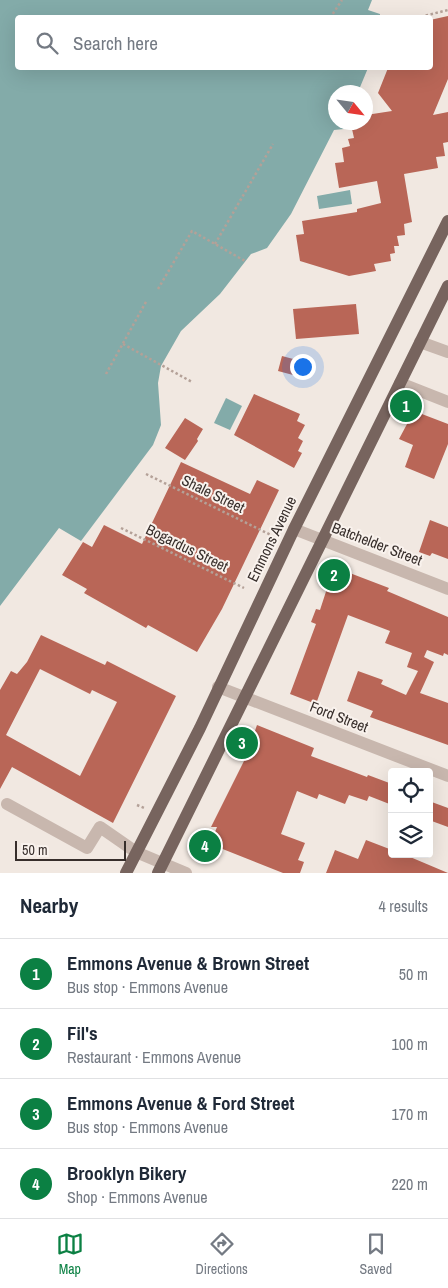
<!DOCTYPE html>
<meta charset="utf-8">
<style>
body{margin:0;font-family:"Archivo Narrow",sans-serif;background:#f2f2f3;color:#1f2937}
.controls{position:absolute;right:15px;bottom:15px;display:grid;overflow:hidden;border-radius:5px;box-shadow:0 5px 20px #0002}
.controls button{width:45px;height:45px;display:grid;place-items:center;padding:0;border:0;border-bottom:1px solid #e0e1e3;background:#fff;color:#1f2937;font:25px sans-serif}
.compass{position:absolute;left:328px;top:85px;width:45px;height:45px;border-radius:50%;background:#fff;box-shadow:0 5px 20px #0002;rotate:119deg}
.scale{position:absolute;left:15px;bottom:12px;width:111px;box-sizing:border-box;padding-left:5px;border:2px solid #372e2b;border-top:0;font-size:14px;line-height:18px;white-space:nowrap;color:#372e2b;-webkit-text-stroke:4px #f9f2ed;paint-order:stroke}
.you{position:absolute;left:302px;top:366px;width:18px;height:18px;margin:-12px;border:4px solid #fff;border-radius:50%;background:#1a73e8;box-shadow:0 0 0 8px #1a73e833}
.badge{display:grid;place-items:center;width:32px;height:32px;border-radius:50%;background:#0b8043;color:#fff;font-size:16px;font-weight:700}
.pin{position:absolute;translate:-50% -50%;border:2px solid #fff;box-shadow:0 1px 5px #0006}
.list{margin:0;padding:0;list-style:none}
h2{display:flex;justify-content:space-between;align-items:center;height:65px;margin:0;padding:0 20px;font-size:21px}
h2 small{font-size:16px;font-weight:400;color:#747a83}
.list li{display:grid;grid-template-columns:32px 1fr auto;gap:15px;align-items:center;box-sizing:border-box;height:70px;padding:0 20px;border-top:1px solid #e0e1e3}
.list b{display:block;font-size:19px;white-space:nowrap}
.list p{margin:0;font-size:16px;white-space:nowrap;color:#747a83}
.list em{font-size:16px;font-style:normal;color:#747a83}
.icon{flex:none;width:28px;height:28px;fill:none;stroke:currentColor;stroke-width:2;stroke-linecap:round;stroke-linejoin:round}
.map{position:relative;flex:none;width:448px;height:873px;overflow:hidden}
.search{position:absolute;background:#fff;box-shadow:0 5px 20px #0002;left:15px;right:15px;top:15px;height:55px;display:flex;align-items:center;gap:12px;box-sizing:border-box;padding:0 18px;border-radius:5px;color:#747a83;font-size:19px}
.sheet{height:345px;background:#fff}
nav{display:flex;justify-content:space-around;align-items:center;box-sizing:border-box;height:70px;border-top:1px solid #e0e1e3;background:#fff;font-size:14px;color:#747a83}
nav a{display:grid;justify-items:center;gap:2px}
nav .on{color:#0b8043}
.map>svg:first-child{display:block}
</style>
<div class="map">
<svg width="448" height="873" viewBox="0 0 448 873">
<rect width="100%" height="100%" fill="#f1e8e1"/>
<!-- water -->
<g fill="#83aba9">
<path d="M0,0H372L368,10L380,14V18H18V68H368L358,92H336V122L346,123L344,129L334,130L291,214L267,248L251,254L220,294L181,331L161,366L158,383L161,425L153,445L81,541L59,528L0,606Z"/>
<path d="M350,190L352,204L319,209L317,196Z"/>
<path d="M226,398L242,406L230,430L214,423Z"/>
</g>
<!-- building -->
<g fill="#b96657" fill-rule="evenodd">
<path d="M448,16V79L433,115L448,112V142L443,143L445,156L436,157L438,168L404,174L412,222L404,224L405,235L397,236L399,246H394L395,253L390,254L391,261L374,264L376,271L349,276L300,261L296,235L304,234L302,221L357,212V209L381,203L377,181L339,188L335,163L344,162L342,148L350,146L348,139L354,138L352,129L358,127L357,122H366V115L392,111L378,93L388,68H430V20Z"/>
<path d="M356,304L359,334L296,339L293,309Z"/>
<path d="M282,356L297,360L293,375L278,371Z"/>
<path d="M254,394L300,414L297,421L305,425L298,438L303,441L298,451L302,453L294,468L234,435Z"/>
<path d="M414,411L448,424V444L434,479L405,467L413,445L399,439Z"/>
<path d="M185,418L203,429L197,439L198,441L185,460L165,448Z"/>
<path d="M181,462L250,494L257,480L279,490L222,609L197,652L148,625L146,628L84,593L87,589L62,575L83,542L92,547L104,525L142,544Z"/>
<path d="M430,520L448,527V559L432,553L430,556L419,552Z"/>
<path d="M334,567L389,588L387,591L448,617V655L444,653L443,656L427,650L424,657L434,662L420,693L448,703V745L370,717L373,711L347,701L358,671L383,680L381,684L406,695L418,671L407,667L412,653L385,643L390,631L348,615L316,704L290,694L316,624L311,622L316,609L320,610Z"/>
<path d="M41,635L105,665L107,661L176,696L113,823L12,767L0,789V690L11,671L17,674L27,662ZM40,669L90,694L92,690L117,702L80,776L6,735Z"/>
<path d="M257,725L314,748L311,756L367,777L368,775L392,784V805L369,796L367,801L349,795L345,804L319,794L317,799L297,791L281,834L305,843L298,860L304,862L300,873H283L210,844L217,827H211L252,745H250Z"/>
<path d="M429,801L448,808V827L429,820Z"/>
<path d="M366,840L392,850V854H403L448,873H326L335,850L358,859Z"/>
</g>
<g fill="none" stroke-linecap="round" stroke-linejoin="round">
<!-- path -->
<g stroke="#b4a198" stroke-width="2.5" stroke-dasharray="2.5 2.5" stroke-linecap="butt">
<path d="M330,18L342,0"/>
<path d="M416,18L448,10"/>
<path d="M215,244L273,144"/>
<path d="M158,289L192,231L245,261"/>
<path d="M123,344L192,382"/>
<path d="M106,374L147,300"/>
<path d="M146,474L271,535"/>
<path d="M121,528L244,588"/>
<path d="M137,805L144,808"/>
</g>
<!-- minor -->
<g stroke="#c8b7ae" stroke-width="12">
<path d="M420,342L448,352"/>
<path d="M400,383L448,402"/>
<path d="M294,529L448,589"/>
<path d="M218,687L448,776"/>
<path d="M7,804L87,848L100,827L136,852L186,873"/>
</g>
<!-- major -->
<g stroke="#77645e" stroke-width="12">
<path d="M126,873L200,728L294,529L448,221"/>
<path d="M158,873L448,286"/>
</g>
</g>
<g text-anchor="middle" stroke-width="4" stroke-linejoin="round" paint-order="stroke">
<!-- street labels -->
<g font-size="15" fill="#372e2b" stroke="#f9f2ed">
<text transform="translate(213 494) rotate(26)" y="5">Shale Street</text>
<text transform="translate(272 539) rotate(-64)" y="5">Emmons Avenue</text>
<text transform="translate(377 544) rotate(21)" y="5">Batchelder Street</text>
<text transform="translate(187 548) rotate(26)" y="5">Bogardus Street</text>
<text transform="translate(339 717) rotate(21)" y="5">Ford Street</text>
</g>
</g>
</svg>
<div class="controls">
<button><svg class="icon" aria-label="locate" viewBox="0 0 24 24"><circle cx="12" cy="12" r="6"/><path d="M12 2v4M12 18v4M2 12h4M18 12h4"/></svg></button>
<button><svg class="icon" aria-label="layers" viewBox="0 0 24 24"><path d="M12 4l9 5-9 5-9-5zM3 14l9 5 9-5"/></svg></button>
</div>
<svg class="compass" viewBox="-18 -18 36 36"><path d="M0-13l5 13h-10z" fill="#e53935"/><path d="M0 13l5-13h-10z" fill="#747a83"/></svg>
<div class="scale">50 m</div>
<div class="you"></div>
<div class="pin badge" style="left:406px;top:406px">1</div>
<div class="pin badge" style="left:334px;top:575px">2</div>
<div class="pin badge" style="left:242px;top:743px">3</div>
<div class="pin badge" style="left:205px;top:846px">4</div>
<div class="search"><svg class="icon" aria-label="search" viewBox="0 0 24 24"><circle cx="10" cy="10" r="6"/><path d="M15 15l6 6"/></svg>Search here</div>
</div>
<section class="sheet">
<h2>Nearby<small>4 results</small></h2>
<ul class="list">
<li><span class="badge">1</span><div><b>Emmons Avenue &amp; Brown Street</b><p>Bus stop · Emmons Avenue</p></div><em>50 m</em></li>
<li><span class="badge">2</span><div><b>Fil's</b><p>Restaurant · Emmons Avenue</p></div><em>100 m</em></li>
<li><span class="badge">3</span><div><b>Emmons Avenue &amp; Ford Street</b><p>Bus stop · Emmons Avenue</p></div><em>170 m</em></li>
<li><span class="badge">4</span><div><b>Brooklyn Bikery</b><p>Shop · Emmons Avenue</p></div><em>220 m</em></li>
</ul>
</section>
<nav>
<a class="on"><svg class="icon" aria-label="map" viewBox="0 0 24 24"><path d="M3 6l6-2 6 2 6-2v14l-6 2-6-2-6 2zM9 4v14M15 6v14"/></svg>Map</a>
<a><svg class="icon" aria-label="directions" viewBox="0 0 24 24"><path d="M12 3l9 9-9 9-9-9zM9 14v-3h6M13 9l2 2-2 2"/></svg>Directions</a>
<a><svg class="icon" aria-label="saved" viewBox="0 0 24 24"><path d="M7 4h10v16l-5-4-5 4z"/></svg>Saved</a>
</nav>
